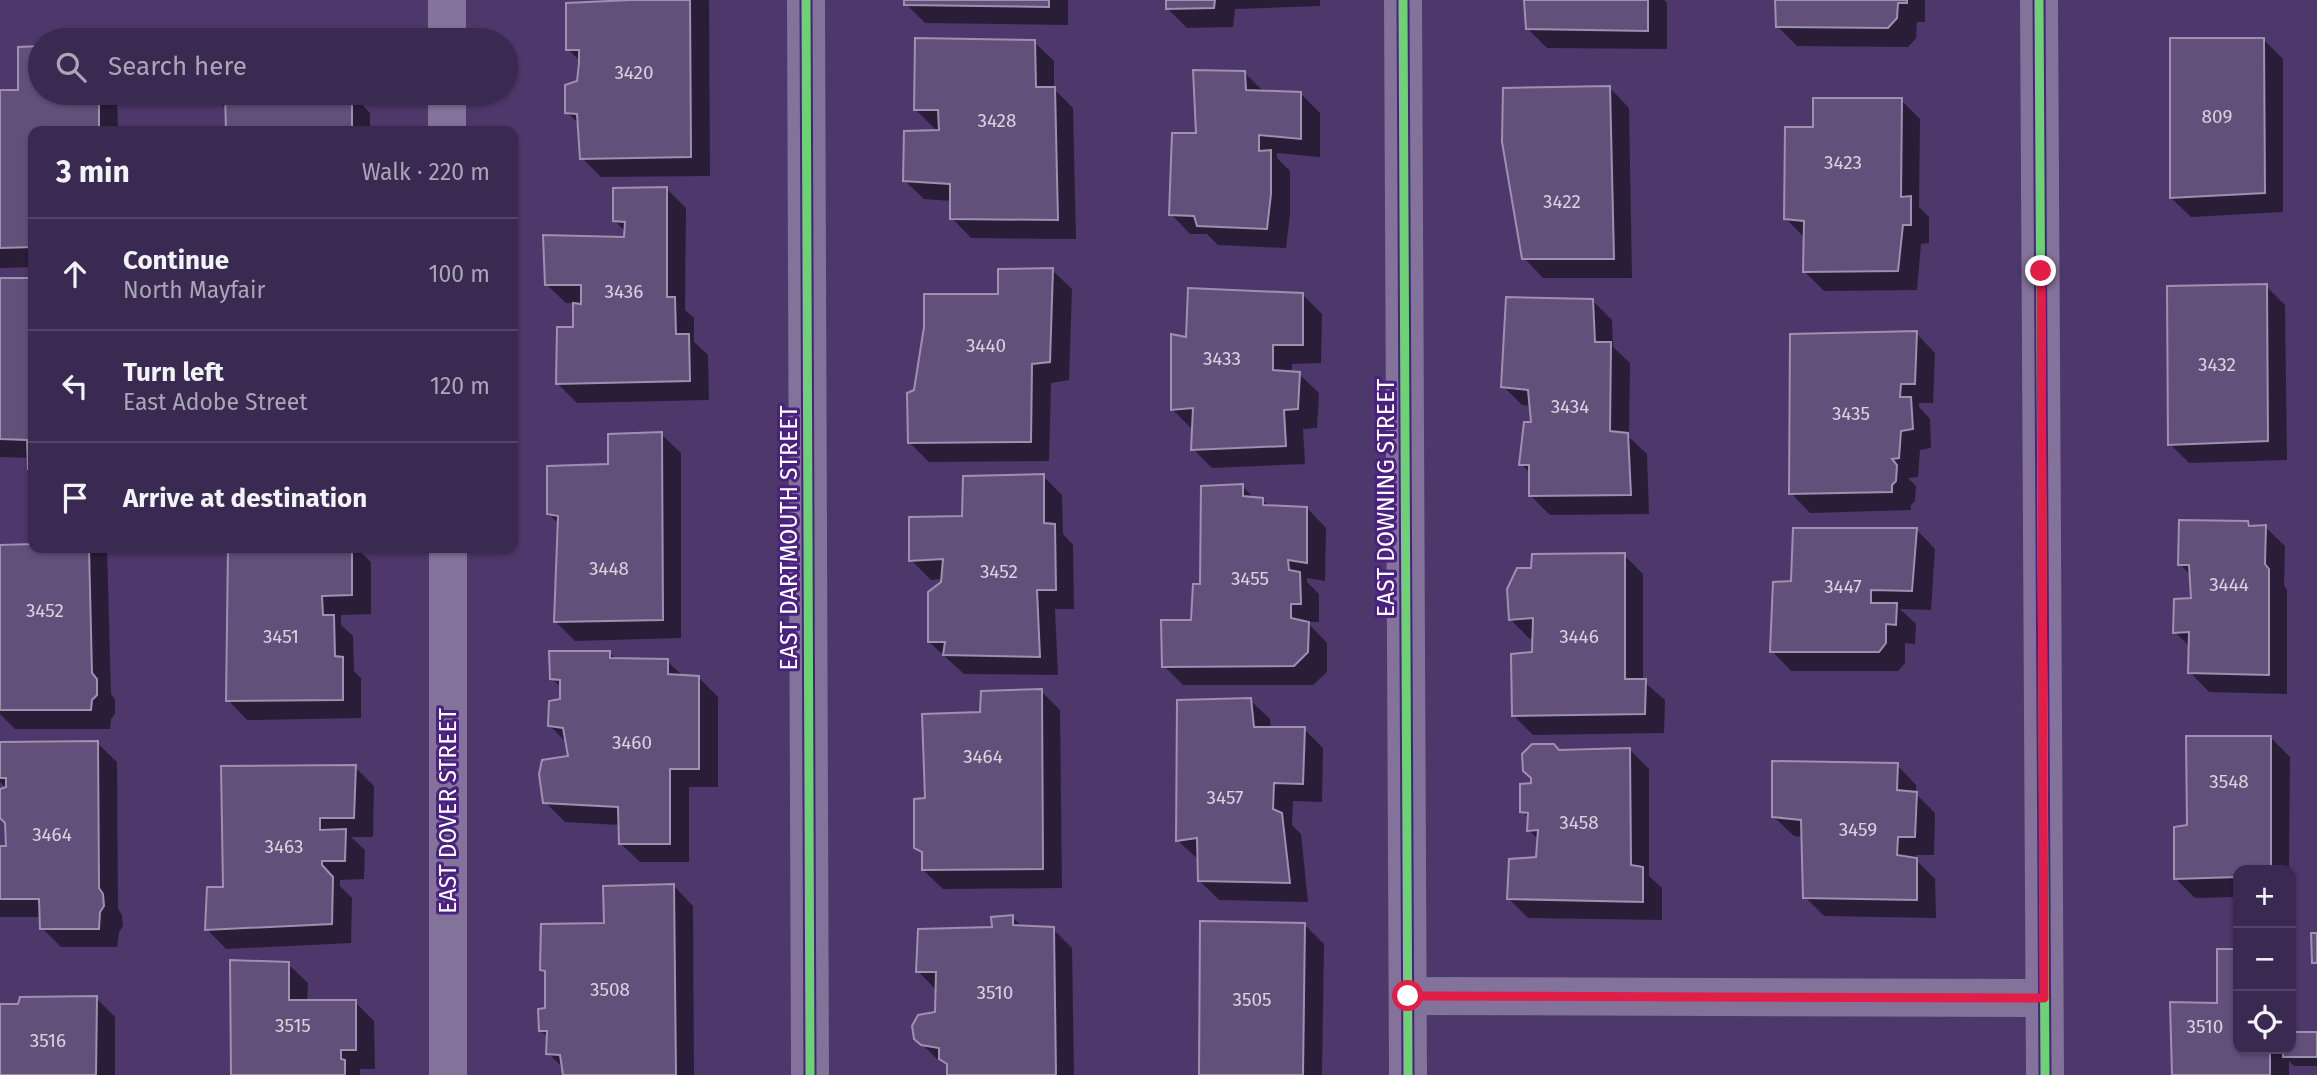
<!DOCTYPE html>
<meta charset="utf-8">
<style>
body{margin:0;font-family:"Fira Sans",sans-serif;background:#45355a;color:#f1f3f6}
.controls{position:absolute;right:21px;bottom:21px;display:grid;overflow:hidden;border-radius:14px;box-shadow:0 2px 5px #0004}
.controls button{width:63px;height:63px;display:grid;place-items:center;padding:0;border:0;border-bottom:2px solid #544567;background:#3a2950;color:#f1f3f6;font:35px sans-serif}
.stop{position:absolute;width:21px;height:21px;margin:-16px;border:5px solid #e11d48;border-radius:50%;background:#fff}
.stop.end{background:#e11d48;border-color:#fff;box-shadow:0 2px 7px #0008}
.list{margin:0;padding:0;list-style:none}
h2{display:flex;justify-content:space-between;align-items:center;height:91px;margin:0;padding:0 28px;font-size:30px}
h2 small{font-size:23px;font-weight:400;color:#aba6b7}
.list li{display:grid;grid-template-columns:46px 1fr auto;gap:21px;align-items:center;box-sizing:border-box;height:112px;padding:0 28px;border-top:2px solid #544567}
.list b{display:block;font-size:26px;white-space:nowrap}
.list p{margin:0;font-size:23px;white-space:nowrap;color:#aba6b7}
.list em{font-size:23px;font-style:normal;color:#aba6b7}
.icon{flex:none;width:38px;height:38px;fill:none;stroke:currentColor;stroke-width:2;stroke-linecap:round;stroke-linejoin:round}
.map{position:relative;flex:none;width:2317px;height:1075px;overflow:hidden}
.search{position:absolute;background:#3a2950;box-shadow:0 2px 5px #0004;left:28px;top:28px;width:490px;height:77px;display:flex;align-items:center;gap:18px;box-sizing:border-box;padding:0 24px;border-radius:38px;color:#aba6b7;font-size:26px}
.panel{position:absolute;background:#3a2950;box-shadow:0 2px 5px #0004;left:28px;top:126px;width:490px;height:427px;border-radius:14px}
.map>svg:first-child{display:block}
</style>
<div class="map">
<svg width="2317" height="1075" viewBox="0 0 2317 1075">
<rect width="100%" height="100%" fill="#4e376a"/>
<!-- shadow -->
<g fill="#0007">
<path d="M633,0H709L710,176L601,177L582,158L579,124L567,112L579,83L580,61L568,49Z"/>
<path d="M906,0H1068V25L925,23L906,4Z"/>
<path d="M1167,0H1320V6L1235,9L1233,27L1187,28L1167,8Z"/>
<path d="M1526,0H1664L1667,3V49L1547,48L1527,28Z"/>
<path d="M1777,0H1925V22H1917L1916,38L1908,47L1797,46L1778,27Z"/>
<path d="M2263,39L2283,59V212L2191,217L2171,198Z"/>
<path d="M1034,42L1054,61V89L1073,108L1076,239L971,238L952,218V201L924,199L904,180L938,132L916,110Z"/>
<path d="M20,48H40V93H117L118,131H33V267L0,268V92H20Z"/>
<path d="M1244,72L1264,92L1301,94L1320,113V157L1277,153V158L1290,171V214L1286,248L1218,245L1207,234H1190L1171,214L1198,135Z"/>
<path d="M1610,88L1629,108L1632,278H1543L1524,258Z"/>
<path d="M209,93H351L370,113V131H227V108L224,107Z"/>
<path d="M1901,100L1920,119L1919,207L1929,217V243L1921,244L1917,290L1824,291L1805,272V238L1786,219L1815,129Z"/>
<path d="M667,189L686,208L685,310L694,318V342L708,355L709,400L577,403L558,384L574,329L575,303H566L546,284L626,238V232L614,220Z"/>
<path d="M1052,270L1072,289L1069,380L1051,383L1049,461L929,462L910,443L916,391L999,296Z"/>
<path d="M0,280H33V472L29,468V458L0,457Z"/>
<path d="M2266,286L2285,305L2287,460L2189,463L2170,444Z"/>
<path d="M1303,295L1322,314L1321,363L1292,364V373L1299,374L1319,393L1317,428L1303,429L1305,464L1212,468L1193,449L1192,429L1173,410L1188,339Z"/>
<path d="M1593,301L1612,320L1613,347L1630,363L1629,437L1647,454L1649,514L1550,515L1531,496V474L1521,464L1533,424L1531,406L1522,405L1503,386Z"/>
<path d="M1916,333L1935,353L1933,403H1919V407L1930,419L1931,448L1920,450L1918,477L1908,478L1916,486L1915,501L1911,505V510L1810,513L1791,493Z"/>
<path d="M661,434L681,453V638L575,641L555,621L559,524L549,514L610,466Z"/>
<path d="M1043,476L1062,495L1063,534L1073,545L1074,609H1055L1058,675L964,674L929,642L943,579L931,580L911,560L963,518Z"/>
<path d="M1242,486L1255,499L1262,500L1270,507L1307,508L1326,528L1325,581L1307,578V582L1319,594V622H1310V625L1327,643V672L1313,685H1183L1164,666L1193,621L1202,585Z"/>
<path d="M2248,522L2253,527H2265L2285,546L2284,585L2287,590V694L2209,692L2190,672L2191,648L2175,632L2192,600L2191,576L2180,564Z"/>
<path d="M1916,529L1935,549L1931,610L1900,609L1916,624L1915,644L1905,643V663L1898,671H1791L1772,651L1792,583Z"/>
<path d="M33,546V548H107L111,694L115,700V714L111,719L110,729H15L0,714V547Z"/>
<path d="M230,548H356L371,562V614L341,615V625L353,636L354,671L361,678V718L247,720L228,700Z"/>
<path d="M1624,555L1643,574V681L1665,700L1664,733L1533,735L1514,716L1533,654L1534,638L1530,639L1510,619L1533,570Z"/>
<path d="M610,653L617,660L667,661L684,677L699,678L718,697V787H689V862H640L620,843V825L565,822L545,802L570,757L567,743L550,726L562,701V688L552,679Z"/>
<path d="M1041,691L1060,710L1062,888L943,889L923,870L924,855L916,847L927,800L982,713Z"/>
<path d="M1250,700L1270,719L1271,729H1304L1323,748L1322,802L1293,801L1292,825L1301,834L1308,902L1219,900L1199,880V860L1178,841Z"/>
<path d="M2271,738L2290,757L2289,870H2238V897L2195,898L2176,879L2188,827Z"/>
<path d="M97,743L117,762L118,909L122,915L123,926L119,932L117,947H61L42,928V917H0V848H8L7,823L0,816V793L7,789L0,782V744Z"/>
<path d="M1629,749L1649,769V876L1662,888V920L1528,918L1509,899L1537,859L1539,840L1529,830L1530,819L1522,812L1533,785L1560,752Z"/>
<path d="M1897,765L1916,785V794L1935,813L1934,855H1916V860L1935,879L1936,918L1824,916L1805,897L1803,837L1794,836L1774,817Z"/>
<path d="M355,767L374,786L373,837H351L365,850L364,879L340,880V886L352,898L351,943L226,949L207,929Z"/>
<path d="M674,886L693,906L694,1075H565L564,1069L548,1053V1038L540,1030L546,1009V974L542,969L606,924Z"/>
<path d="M1012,917L1023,927L1053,929L1072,948L1074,1075H948L947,1064L936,1058L916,1038L937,1013V991L918,971Z"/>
<path d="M1305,925L1324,944L1322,1075H1201Z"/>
<path d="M2219,950H2238V1049H2291V1034H2317V1066H2294L2289,1061V1075H2174L2219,1004Z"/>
<path d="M288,964L308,983L307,1002H355L374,1021L375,1069H360V1075H232Z"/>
<path d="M96,998L115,1017V1075H0V1006Z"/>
</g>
<!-- building -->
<g fill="#63507a" stroke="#9e90af" stroke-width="2">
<path d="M631,0H690L691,157L580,159L577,114L565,113V85L577,81L579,63V50H566V3Z"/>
<path d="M904,0H1049V7L904,5Z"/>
<path d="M1166,0H1215L1214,8L1166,9Z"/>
<path d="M1524,0H1648V31L1526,29Z"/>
<path d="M1775,0H1907V3H1898L1897,18L1888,28L1776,27Z"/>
<path d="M915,38L1035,40L1036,87H1055L1058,220L950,219V184L903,181L904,131L939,130L938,110H914Z"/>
<path d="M2170,38H2264L2265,193L2170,198Z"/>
<path d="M40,46V93H99V131H33L32,247L0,248V90H18V47Z"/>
<path d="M1193,70L1245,71L1246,90L1301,92V139L1259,135V151L1271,150V194L1267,229L1197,226L1194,216L1169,215L1172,133H1196Z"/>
<path d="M1610,86L1614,259H1522L1502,142L1503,88Z"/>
<path d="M225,93H352V131H226Z"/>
<path d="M1813,98H1902L1901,197L1911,196V225H1903L1898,271L1803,272L1804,221L1784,219L1785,127H1813Z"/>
<path d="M667,187V297H675L676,334H689L690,381L556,384L557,327H573V303L581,304V285H545L543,235L624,237L625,222L613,221V188Z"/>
<path d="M1053,268L1050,362L1032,364L1031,442L908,443L907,393L914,390L924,327V294H998V269Z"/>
<path d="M0,278H33V469H28L27,440L0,439Z"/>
<path d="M2267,284L2268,441L2168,445L2167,286Z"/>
<path d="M1188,288L1303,293V345H1273V370L1300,372L1298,409L1284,410L1286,446L1191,450L1193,408L1171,410V334L1186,337Z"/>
<path d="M1506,297L1593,299L1595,342H1611L1610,431L1628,433L1631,495L1529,496V465H1519L1524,422H1531L1528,390L1501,387Z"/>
<path d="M1917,331L1915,384H1901L1900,397H1911L1913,429L1901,431L1899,458L1892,459L1897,465L1896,481L1892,485V492L1789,494L1790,334Z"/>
<path d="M662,432L663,620L554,622L558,516L547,514V466L608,464V434Z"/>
<path d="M1044,474V523L1055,524L1056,590H1037L1040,657L943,655L945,642H928V592L941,582L943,559L909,561V517L962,516L963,476Z"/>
<path d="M1243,484V496L1263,498V505L1307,507V563L1288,560L1289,570L1300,572L1301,604H1291V618L1309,622L1308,652L1294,666L1162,667L1161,620H1191L1193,584H1200L1201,486Z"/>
<path d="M2179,520L2248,521L2249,526L2266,525L2265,564L2269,569V675L2188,673L2189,632L2173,633L2174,599L2191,598L2189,565H2178Z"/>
<path d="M1793,528H1917L1912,591L1871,590V603H1897L1896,625L1886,624V643L1879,652H1770L1773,582L1791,581Z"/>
<path d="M33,544V548H89L92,673L97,679V695L92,700L91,710H0V545Z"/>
<path d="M228,548H352V595L322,596L323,615H334L335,656L343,657V700L226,701Z"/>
<path d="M1625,553V679H1646L1645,714L1512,716L1511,654L1532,652L1533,618L1509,620L1507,589L1517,568H1531L1532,554Z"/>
<path d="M549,651H610V658L668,659V674L699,676V769H670V844H619L618,807L543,803L539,774L542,760L568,756L563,728L548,726L549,701L560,699V680L550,679Z"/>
<path d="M1042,689L1043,869L922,870V852L914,848V799L925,798L922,714L980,712L981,691Z"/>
<path d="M1251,698L1254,727H1305L1303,784L1274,783L1273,809L1282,813L1290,883L1198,881L1197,838L1176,841L1177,700Z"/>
<path d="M2186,736H2271V870H2238V877L2174,879V827L2187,825Z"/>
<path d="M98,741L99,888L103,894L104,906L100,912L99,929H40L39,899H0V846H6L5,823L0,818V789L6,787V778H0V742Z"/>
<path d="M1532,744H1554L1559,750L1630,748L1631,865L1643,867V902L1507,899L1509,859L1536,857L1538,830L1527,831L1528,813L1520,812V784L1531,783V778L1523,771L1522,754Z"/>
<path d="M1772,761L1898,763L1897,790L1917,792L1915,837H1898L1897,855L1917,858V900L1803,898L1801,820L1772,817Z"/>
<path d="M356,765L354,818H320V830L346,829L345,861H322V865L333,877L332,924L205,930L207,887H223L221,766Z"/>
<path d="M674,884L676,1075H563L560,1055L546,1054L547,1031H539L538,1009L545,1008V971L540,970L541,924L604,923L603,886Z"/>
<path d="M1013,915V925L1054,927L1056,1075H947V1064L939,1059V1048L921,1045L914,1039L912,1026L918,1015L935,1012L936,972H916L918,929L992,927L991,917Z"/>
<path d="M1200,921L1305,923L1303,1075H1199Z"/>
<path d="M2311,933H2317V963H2312Z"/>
<path d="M2217,949H2238V1049H2270V1075H2172L2170,1002L2217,1003Z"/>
<path d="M230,960L289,962V1000H356V1050H341V1059L345,1060V1075H231Z"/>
<path d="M97,996L96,1075H0V1004H18L20,997Z"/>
<path d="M2291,1032H2317V1057H2283V1049H2291Z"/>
</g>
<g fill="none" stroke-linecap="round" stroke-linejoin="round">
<!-- minor -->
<g stroke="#837299" stroke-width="38">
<path d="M447,0V40"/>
<path d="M806,0L810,1075"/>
<path d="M1403,0L1408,1075"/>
<path d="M447,93V131"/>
<path d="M448,548V1075"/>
<path d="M1408,996L2044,998"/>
</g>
<!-- tertiary -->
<path stroke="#837299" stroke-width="38" d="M2039,0L2045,1075"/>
<defs>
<g id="cycleway">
<path d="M806,0L810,1075"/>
<path d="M1403,0L1408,1075"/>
<path d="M2039,0L2045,1075"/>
</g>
</defs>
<!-- cycleway casing -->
<use href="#cycleway" stroke="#4b2180" stroke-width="13"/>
<!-- cycleway -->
<use href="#cycleway" stroke="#6cd273" stroke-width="9"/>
</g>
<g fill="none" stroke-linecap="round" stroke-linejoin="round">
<!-- route -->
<path stroke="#e11d48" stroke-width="9" d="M1408,996L2044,998L2041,271"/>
</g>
<g text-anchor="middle" stroke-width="6" stroke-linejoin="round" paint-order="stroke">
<!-- number labels -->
<g font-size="19" fill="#d8d3de">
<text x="634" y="79">3420</text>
<text x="2217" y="123">809</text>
<text x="997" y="127">3428</text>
<text x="1843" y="169">3423</text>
<text x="1562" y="208">3422</text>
<text x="624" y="298">3436</text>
<text x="986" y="352">3440</text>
<text x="1222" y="365">3433</text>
<text x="2217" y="371">3432</text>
<text x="1570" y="413">3434</text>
<text x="1851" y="420">3435</text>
<text x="609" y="575">3448</text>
<text x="999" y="578">3452</text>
<text x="1250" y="585">3455</text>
<text x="2229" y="591">3444</text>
<text x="1843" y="593">3447</text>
<text x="45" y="617">3452</text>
<text x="281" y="643">3451</text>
<text x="1579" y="643">3446</text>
<text x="632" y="749">3460</text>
<text x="983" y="763">3464</text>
<text x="2229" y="788">3548</text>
<text x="1225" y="804">3457</text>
<text x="1579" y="829">3458</text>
<text x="1858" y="836">3459</text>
<text x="52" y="841">3464</text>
<text x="284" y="853">3463</text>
<text x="610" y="996">3508</text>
<text x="995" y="999">3510</text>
<text x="1252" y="1006">3505</text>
<text x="293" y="1032">3515</text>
<text x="2205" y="1033">3510</text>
<text x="48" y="1047">3516</text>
</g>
<!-- street labels -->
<g font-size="23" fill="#fff" stroke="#4b2180">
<text transform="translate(1386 498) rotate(-90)" y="8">EAST DOWNING STREET</text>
<text transform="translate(789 538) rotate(-90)" y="8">EAST DARTMOUTH STREET</text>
<text transform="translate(448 811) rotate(-90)" y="8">EAST DOVER STREET</text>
</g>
</g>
</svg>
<div class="controls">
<button>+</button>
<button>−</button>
<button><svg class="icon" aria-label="locate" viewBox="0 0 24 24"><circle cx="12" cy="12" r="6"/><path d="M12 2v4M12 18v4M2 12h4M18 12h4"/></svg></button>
</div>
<div class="stop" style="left:1408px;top:996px"></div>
<div class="stop end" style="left:2041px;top:271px"></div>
<div class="search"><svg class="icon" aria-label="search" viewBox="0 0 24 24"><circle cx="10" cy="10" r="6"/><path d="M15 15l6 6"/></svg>Search here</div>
<section class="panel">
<h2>3 min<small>Walk · 220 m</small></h2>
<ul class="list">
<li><svg class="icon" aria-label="ahead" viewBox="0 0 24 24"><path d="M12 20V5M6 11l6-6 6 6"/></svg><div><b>Continue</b><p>North Mayfair</p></div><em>100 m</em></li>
<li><svg class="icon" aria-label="left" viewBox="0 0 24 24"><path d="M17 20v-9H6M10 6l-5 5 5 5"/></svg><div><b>Turn left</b><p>East Adobe Street</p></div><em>120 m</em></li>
<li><svg class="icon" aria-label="arrive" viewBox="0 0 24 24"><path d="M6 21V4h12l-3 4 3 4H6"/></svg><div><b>Arrive at destination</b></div></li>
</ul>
</section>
</div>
